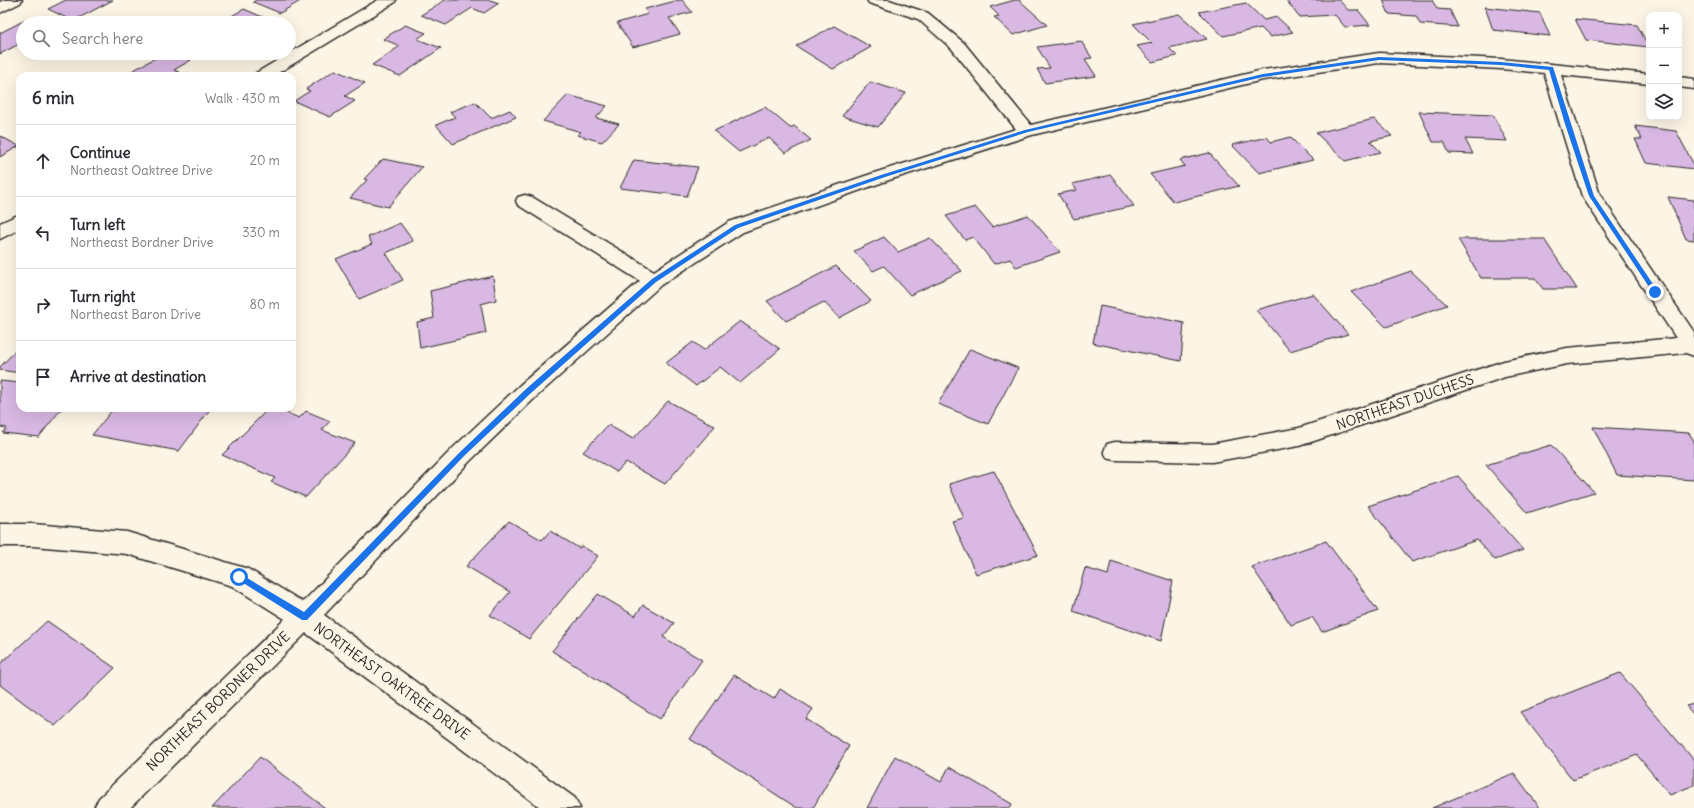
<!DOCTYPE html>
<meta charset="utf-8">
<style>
body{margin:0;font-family:Delius,sans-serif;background:#f2f2f3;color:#2b2b33}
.controls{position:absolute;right:12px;top:12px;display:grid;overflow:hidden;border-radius:8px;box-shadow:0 4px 16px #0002}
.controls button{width:36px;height:36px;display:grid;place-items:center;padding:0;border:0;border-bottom:1px solid #e1e1e2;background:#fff;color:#2b2b33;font:20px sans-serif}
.stop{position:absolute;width:12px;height:12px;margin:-9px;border:3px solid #1a73e8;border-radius:50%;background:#fff}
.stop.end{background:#1a73e8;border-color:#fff;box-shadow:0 1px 4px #0008}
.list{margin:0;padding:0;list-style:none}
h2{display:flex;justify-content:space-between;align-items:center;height:52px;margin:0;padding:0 16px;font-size:17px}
h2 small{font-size:13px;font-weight:400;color:#7c7c81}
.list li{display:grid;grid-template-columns:26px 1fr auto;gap:12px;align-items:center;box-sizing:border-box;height:72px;padding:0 16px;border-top:1px solid #e1e1e2}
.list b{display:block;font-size:15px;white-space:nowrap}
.list p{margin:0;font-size:13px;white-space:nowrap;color:#7c7c81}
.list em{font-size:13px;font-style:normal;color:#7c7c81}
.icon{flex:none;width:22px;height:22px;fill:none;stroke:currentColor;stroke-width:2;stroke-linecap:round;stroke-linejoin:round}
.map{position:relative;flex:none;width:1694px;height:808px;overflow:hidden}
.search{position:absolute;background:#fff;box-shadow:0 4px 16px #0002;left:16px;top:16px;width:280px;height:44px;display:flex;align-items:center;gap:10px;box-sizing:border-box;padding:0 14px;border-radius:22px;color:#7c7c81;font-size:15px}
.panel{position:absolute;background:#fff;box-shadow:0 4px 16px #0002;left:16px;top:72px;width:280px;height:340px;border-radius:12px}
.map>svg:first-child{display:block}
</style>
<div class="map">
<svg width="1694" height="808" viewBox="0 0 1694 808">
<rect width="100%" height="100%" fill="#fcf5e5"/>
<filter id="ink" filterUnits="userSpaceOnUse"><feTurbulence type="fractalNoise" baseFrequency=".025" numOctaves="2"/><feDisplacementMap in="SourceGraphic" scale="8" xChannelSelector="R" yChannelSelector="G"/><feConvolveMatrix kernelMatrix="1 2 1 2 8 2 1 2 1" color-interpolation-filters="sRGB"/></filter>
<g filter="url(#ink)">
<!-- building -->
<g fill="#d9b8e3" stroke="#2b2b2b">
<path d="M66,0H113L73,21L48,9Z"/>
<path d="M256,0H302L280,13L253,2Z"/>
<path d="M445,0H490L499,3L484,13L472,8L446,25L421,15Z"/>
<path d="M679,0H682L692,12L669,18L680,34L633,47L617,23L648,14L645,9Z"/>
<path d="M1015,0H1019L1047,25L1013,35L994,17L999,16L990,7Z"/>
<path d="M1286,0H1339L1348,10H1358L1370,25L1345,27L1335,15L1299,17Z"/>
<path d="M1383,0H1432L1437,9L1450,10L1458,27L1420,24L1416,16L1389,14Z"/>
<path d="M1246,3L1264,20L1277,17L1293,32L1270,37L1261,28L1223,36L1199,12Z"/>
<path d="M1485,7L1540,13L1550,36L1493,30Z"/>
<path d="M244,9L267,19L260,23H219Z"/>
<path d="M1179,14L1207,39L1169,48L1177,56L1152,62L1137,46L1152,43L1133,24Z"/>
<path d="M27,19L37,23H23V42L0,54V33Z"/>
<path d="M1575,19L1637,25L1649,47L1586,40Z"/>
<path d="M405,25L426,33L417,39L441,48L400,76L372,65L400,46L383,39Z"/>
<path d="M834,26L871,47L833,69L796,46Z"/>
<path d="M1081,41L1092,58L1085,59L1096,76L1045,83L1037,69L1050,68L1037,47Z"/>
<path d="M164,53H174L191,60L174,70L179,72L172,76H123Z"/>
<path d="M335,70L365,83L345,96L355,101L330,117L294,101L310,91L306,89Z"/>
<path d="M870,82L906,93L878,127L842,116Z"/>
<path d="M568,95L607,106L596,118L619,124L602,142L577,135L581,132L543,121Z"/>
<path d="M475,102L491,118L510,110L516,117L453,144L436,125L455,117L450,112Z"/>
<path d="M765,107L790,128L794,126L811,140L785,153L769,138L739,152L714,131Z"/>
<path d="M1419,112L1493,115L1507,141L1465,139L1473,154L1449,153L1444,142H1433Z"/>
<path d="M1374,119L1392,136L1370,141L1381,152L1345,161L1316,133Z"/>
<path d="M1635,126L1676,131L1694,165V169L1646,163L1635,139H1642Z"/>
<path d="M0,136L19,146L0,157Z"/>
<path d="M1267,137L1271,142L1290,137L1313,160L1259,173L1232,145Z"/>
<path d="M1209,153L1239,186L1174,202L1150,174L1185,166L1180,160Z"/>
<path d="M383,159L422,167L388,207L350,198L367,180L364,179Z"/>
<path d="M634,160L698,167L687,196L620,188Z"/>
<path d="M1111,175L1134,206L1074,219L1058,194L1077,190L1072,184Z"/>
<path d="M1668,197L1694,200V240L1686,239Z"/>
<path d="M975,207L992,227L1028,215L1060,252L1016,267L1010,259L994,264L973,237L965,240L946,216Z"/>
<path d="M400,223L413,241L386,253L403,280L359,299L336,259L372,244L368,237Z"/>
<path d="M884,237L898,252L930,238L962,271L910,295L884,266L873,271L854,251Z"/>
<path d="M1458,239H1544L1577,289H1543L1535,278H1481Z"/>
<path d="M836,266L871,301L839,318L824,302L786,321L767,301Z"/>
<path d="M1411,271L1447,305L1386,327L1351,292Z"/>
<path d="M493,276L496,300L481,304L486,333L420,348L417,322L434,318L430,291Z"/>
<path d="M1313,294L1348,334L1290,351L1256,310Z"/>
<path d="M1100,306L1184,323L1181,361L1093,343Z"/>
<path d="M740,321L780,349L740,383L720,367L696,386L666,363L693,342L704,350Z"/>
<path d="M20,346V373L0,370V367Z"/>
<path d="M970,349L1018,368L988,424L938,404Z"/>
<path d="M0,381L20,383V408H62L39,437L3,433L7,428L0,427Z"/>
<path d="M668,401L715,426L665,484L626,462L617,472L583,452L608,425L633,439Z"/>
<path d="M114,408H211L179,451L92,435Z"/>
<path d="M269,408H275L299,418L306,411L330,421L322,430L355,443L306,497L271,482L275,478L222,455Z"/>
<path d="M1593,427L1689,433L1694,441V480L1617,475Z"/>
<path d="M1551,445L1594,492L1527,513L1486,465Z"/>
<path d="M994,471L1038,555L976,574L952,521L964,518L949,484Z"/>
<path d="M1458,476L1523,550L1495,560L1477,540L1412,562L1368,506Z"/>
<path d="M509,521L542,540L550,531L579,548L582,546L598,556L529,639L490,615L510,592L466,566Z"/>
<path d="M1326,541L1378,611L1322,632L1312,617L1291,625L1252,567Z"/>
<path d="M1111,561L1173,581L1161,641L1073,611L1085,568L1108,575Z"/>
<path d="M598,594L635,616L643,605L674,623L663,637L702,660L660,719L552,651Z"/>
<path d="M47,621L115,668L55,726L0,685V664Z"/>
<path d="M1620,673L1694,760V785L1670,795L1637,755L1573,780L1520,712Z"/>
<path d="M734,675L774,699L780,689L813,709L806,719L849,746L813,808H797L690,739Z"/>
<path d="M1694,704V715L1686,706Z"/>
<path d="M895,756L941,782L949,767L1012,804L1010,808H867Z"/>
<path d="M260,757L325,808H212Z"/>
<path d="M1514,773L1540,808H1432Z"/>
</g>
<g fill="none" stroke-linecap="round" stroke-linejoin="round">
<defs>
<g id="minor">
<path d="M4,0H22L20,3L0,13V2Z"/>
<path d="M378,0H396L394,3L273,76H254L256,73Z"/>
<path d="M867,0H889L928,13L964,43L1031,125L1263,70L1379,53L1501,59L1649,74V84L1561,75L1600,195L1694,332V356L1686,353L1567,364L1505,377L1299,446L1212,462L1115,460L1107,458L1104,451L1107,444L1115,442L1212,444L1299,428L1504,361L1567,348L1676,338L1582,196L1544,73L1501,69L1379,63L1263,80L1032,135L889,180L743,232L661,285L536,397L470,461L324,615L575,798L580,808H541L306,633L130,808H94L99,798L285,619L232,586L127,554L33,546H0V524H33L127,532L248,569L303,602L454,447L520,385L640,281L518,205L516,201L518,197L525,195L532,197L654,271L729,222L877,172L1016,129L952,49L918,19L869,3Z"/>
<path d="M1679,77L1694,79V89L1679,87Z"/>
<path d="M20,214V229L0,239V223Z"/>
</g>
</defs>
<!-- minor casing -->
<use href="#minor" stroke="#2b2b2b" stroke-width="3"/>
<!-- minor -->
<use href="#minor" fill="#fcf5e5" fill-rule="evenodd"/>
</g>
</g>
<!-- route -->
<path fill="#1a73e8" d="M1379,57L1501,62L1553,67L1594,196L1657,290V293H1653L1589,196L1565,124L1549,70L1501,65L1379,60L1263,77L1028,132L885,177L738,228L656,282L531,393L464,456L307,620H302L237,579L236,577L239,574L242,575L304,612L460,452L526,389L652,279L735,225L881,175L1025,130L1263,74Z"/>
<g text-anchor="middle" stroke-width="4" stroke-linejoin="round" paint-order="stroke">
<!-- street labels -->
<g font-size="14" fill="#2b2b2b" stroke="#fcf5e5">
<text transform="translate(1405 402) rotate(-19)" y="5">NORTHEAST DUCHESS</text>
<text transform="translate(392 681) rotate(36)" y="5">NORTHEAST OAKTREE DRIVE</text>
<text transform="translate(218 701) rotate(-44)" y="5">NORTHEAST BORDNER DRIVE</text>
</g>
</g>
</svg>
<div class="controls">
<button>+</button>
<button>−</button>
<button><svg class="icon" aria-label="layers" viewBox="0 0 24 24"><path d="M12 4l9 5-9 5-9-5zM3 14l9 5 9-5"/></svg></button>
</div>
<div class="stop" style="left:239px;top:577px"></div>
<div class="stop end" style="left:1655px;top:292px"></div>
<div class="search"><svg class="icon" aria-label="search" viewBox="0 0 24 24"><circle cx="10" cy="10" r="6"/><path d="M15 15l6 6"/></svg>Search here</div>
<section class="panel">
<h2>6 min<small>Walk · 430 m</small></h2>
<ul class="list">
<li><svg class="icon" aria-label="ahead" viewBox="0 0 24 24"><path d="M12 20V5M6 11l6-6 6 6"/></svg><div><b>Continue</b><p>Northeast Oaktree Drive</p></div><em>20 m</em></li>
<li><svg class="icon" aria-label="left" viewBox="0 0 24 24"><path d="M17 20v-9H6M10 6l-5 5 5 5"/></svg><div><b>Turn left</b><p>Northeast Bordner Drive</p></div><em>330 m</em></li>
<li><svg class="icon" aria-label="right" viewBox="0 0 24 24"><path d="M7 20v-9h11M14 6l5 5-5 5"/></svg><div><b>Turn right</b><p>Northeast Baron Drive</p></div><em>80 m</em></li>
<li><svg class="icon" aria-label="arrive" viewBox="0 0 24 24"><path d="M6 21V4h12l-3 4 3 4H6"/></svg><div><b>Arrive at destination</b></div></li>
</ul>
</section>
</div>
